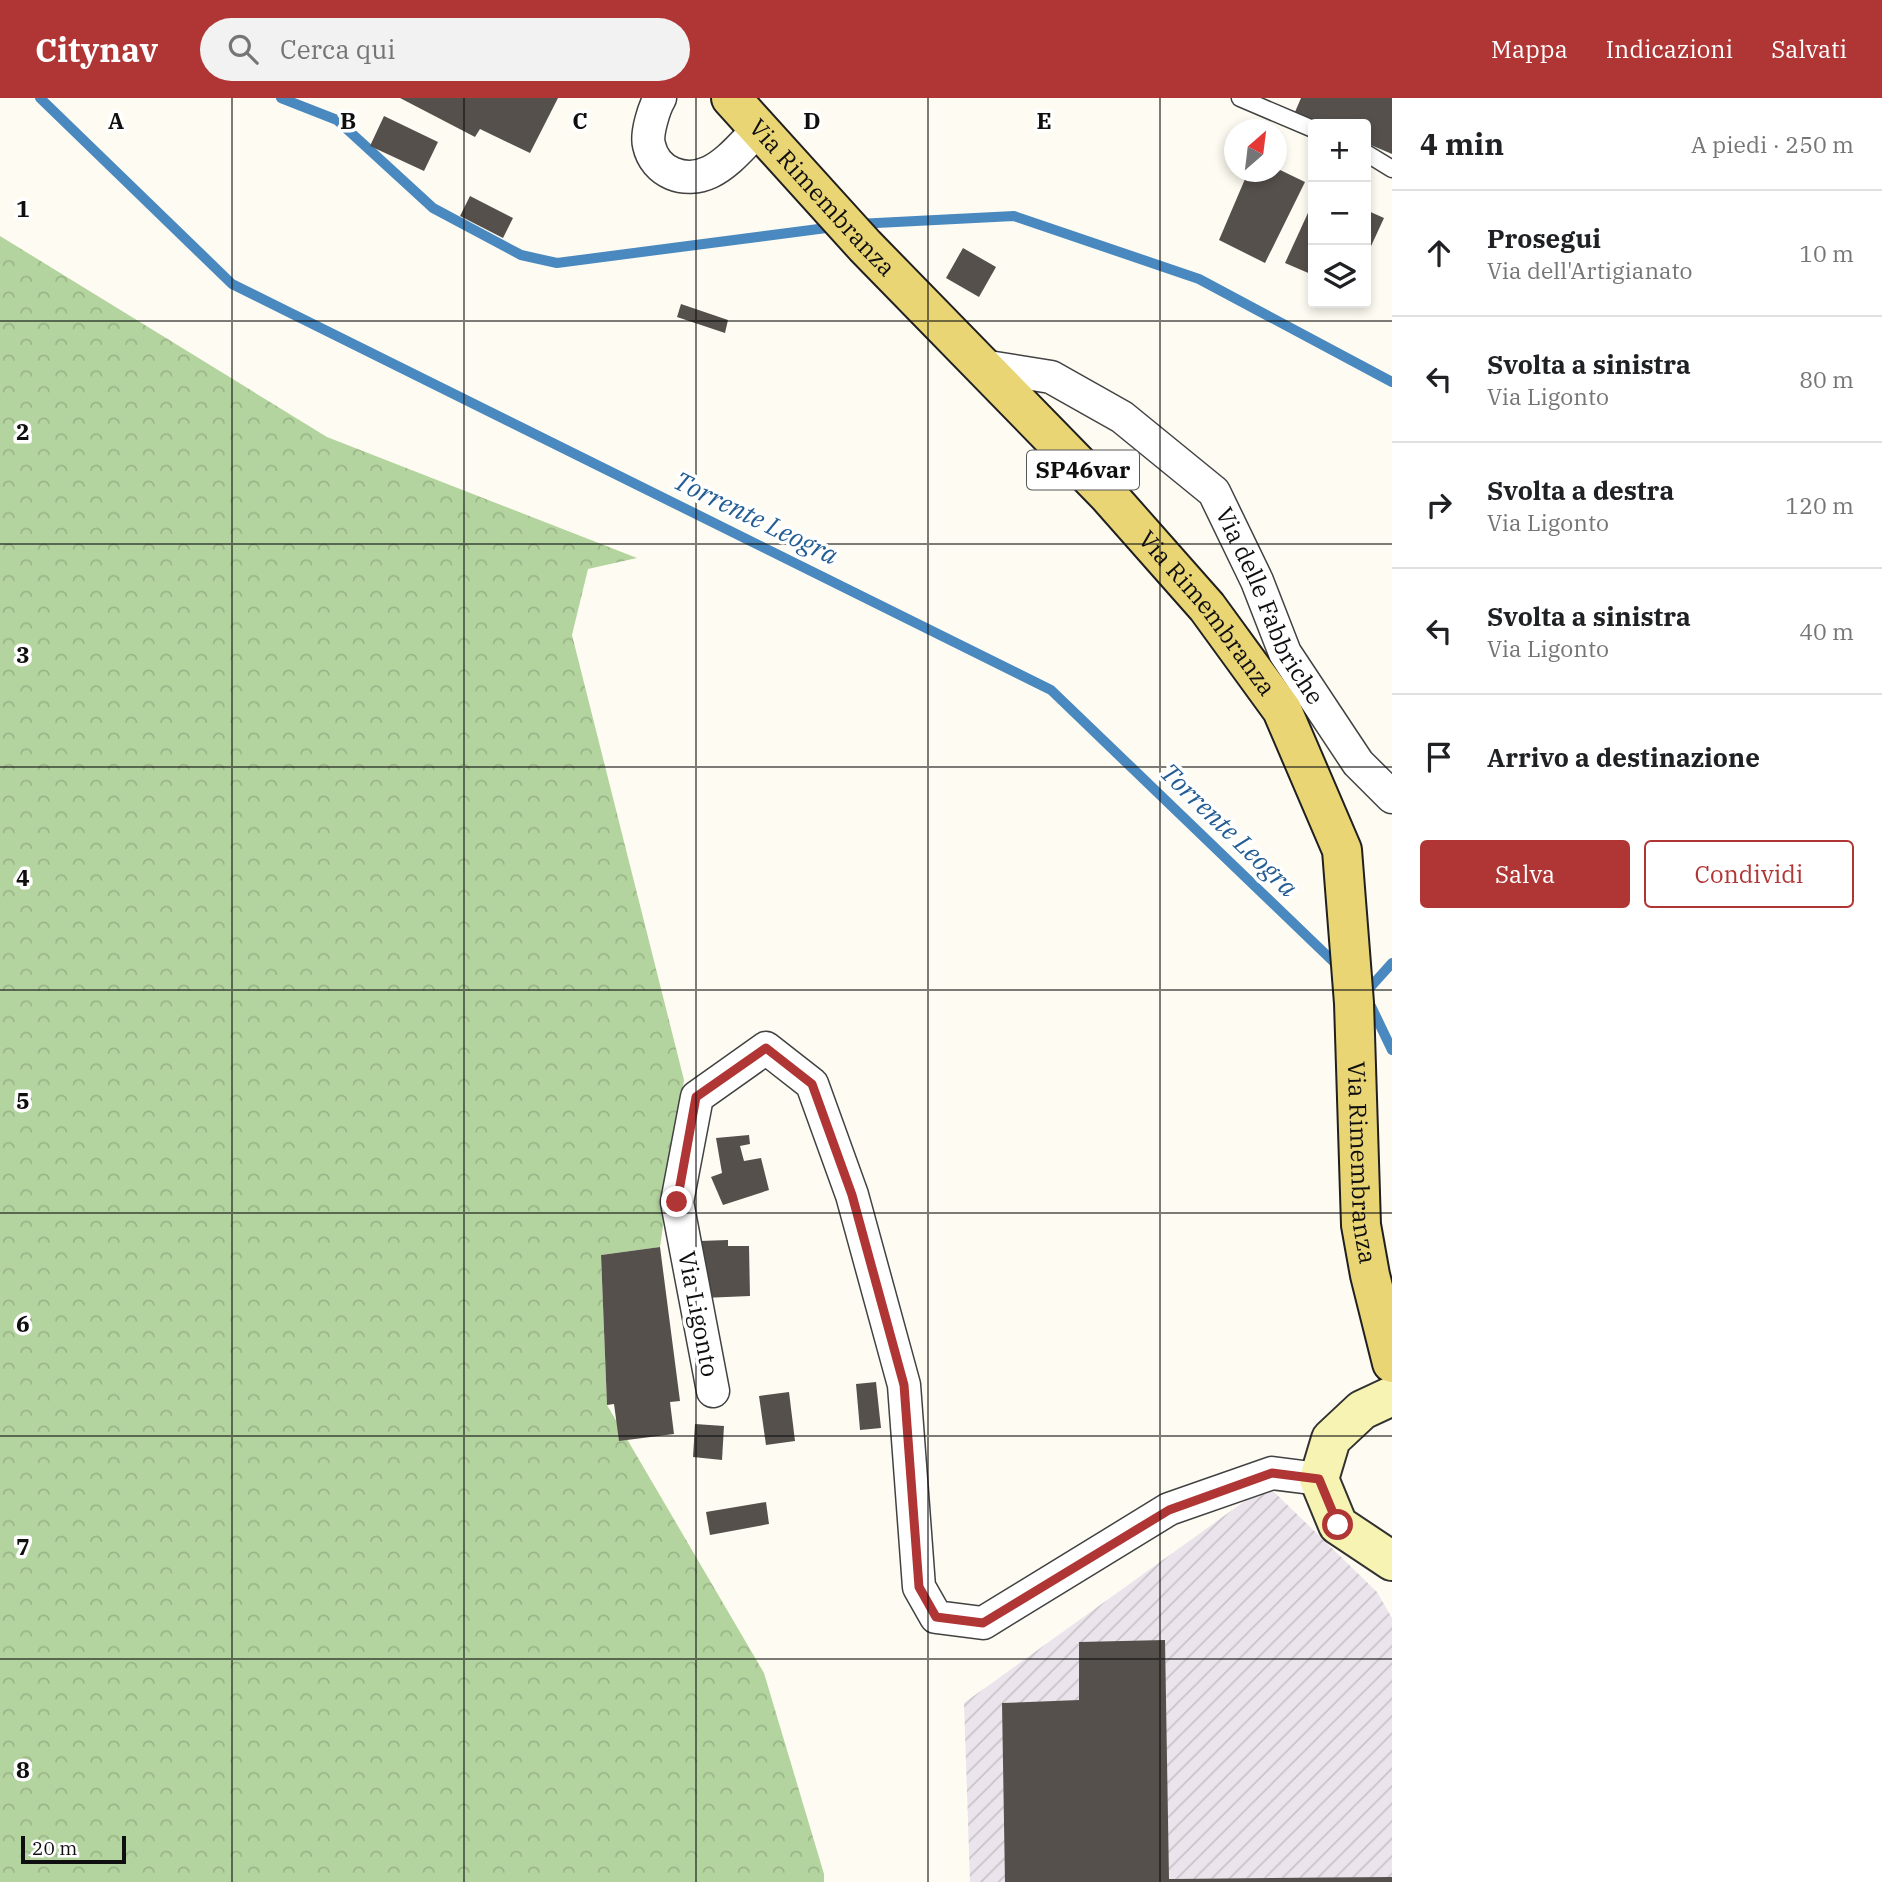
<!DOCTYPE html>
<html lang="it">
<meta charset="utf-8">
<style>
body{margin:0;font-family:"IBM Plex Serif",serif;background:#f2f2f2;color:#202124}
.controls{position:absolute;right:21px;top:21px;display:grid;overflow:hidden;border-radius:7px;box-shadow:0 4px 10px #0003}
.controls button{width:63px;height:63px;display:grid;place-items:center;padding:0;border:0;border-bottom:2px solid #e0e0e0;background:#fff;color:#202124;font:35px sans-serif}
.compass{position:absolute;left:1224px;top:21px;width:63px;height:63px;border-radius:50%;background:#fff;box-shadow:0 4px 10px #0003;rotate:28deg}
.scale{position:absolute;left:21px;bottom:18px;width:105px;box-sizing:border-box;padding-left:7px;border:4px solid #0f0f0f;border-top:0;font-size:19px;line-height:24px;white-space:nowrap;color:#0f0f0f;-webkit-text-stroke:5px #fff;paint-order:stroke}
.stop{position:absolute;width:21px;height:21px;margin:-16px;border:5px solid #b03635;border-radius:50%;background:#fff}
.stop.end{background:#b03635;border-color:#fff;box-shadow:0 2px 7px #0008}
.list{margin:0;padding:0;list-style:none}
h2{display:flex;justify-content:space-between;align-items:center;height:91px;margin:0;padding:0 28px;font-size:30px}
h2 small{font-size:23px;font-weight:400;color:#757577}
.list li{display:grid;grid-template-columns:46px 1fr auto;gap:21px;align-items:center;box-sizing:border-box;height:126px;padding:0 28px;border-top:2px solid #e0e0e0}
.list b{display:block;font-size:26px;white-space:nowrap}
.list p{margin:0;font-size:23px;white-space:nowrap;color:#757577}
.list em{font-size:23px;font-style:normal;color:#757577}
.actions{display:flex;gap:14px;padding:21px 28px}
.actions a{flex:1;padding:16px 0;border:2px solid #b03635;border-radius:7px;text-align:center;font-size:24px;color:#b03635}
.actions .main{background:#b03635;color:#fff}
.icon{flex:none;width:38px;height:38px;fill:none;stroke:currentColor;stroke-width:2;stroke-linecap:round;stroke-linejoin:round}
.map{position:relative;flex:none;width:1392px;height:1784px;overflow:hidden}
header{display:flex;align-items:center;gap:42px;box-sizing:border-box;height:98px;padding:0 35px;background:#b03635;color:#fff}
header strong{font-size:33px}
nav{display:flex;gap:38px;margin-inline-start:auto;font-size:24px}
.search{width:490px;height:63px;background:#f2f2f2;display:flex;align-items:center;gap:18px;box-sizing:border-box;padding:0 24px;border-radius:38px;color:#757577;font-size:26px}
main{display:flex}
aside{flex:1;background:#fff}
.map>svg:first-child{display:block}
</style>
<header>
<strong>Citynav</strong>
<div class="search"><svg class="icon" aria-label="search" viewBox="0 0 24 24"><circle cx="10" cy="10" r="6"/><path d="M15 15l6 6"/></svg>Cerca qui</div>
<nav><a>Mappa</a><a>Indicazioni</a><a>Salvati</a></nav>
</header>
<main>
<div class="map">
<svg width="1392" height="1784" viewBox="0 0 1392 1784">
<defs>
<pattern id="industrial-furrows" width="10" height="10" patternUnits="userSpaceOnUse" patternTransform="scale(1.75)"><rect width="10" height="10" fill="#ece4ec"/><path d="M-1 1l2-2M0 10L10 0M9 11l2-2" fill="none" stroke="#c9c2c9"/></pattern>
<pattern id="forest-crowns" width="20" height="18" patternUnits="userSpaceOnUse" patternTransform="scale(1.75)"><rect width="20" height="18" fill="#b4d49f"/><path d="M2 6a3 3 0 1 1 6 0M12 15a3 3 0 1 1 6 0" fill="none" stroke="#9ab588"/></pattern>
</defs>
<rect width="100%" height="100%" fill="#fefcf2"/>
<!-- industrial -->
<path fill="url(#industrial-furrows)" d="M1267,1387L1377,1494L1392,1520V1784H970L964,1605Z"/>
<!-- forest -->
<path fill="url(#forest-crowns)" d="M0,138L327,339L637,460L588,471L572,537L684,982L660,1149L601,1157L607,1307L764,1575L824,1776V1784H0Z"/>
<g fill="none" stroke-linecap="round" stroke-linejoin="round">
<!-- stream -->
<g stroke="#4a89bf" stroke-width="10">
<path d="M40,0L232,186L1051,592L1340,870"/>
<path d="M281,0L337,22L433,110L521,157L557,165L834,129"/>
<path d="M857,126L1014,118L1199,181L1392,284"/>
<path d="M1365,895L1392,865"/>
<path d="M1367,900L1392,952"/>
</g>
</g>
<!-- building -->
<g fill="#56504c">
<path d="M400,0H558L530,55L480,31L475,39Z"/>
<path d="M1301,0H1392V56L1366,45V26H1324L1295,14Z"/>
<path d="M384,18L438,44L424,73L370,48Z"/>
<path d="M1276,70L1305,84L1265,165L1219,142L1248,74H1276Z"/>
<path d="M470,98L513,120L503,140L460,118Z"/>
<path d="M1313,104V177L1285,165Z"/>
<path d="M1366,112L1384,120L1366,159Z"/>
<path d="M963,150L996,169L979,199L946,180Z"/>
<path d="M681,206L728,222L725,235L677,219Z"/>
<path d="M749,1037L750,1046L740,1048L744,1063L761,1060L769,1092L723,1107L711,1079L722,1075L716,1040Z"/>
<path d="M728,1142V1148H749L750,1198L703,1200L699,1143Z"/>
<path d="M660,1149L680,1303L670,1304L674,1336L619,1343L614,1306L607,1307L601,1157Z"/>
<path d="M876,1284L881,1330L860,1332L856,1286Z"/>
<path d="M789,1294L795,1343L766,1347L759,1298Z"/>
<path d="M695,1326L724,1328L722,1362L693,1359Z"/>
<path d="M766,1404L769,1426L710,1437L706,1414Z"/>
<path d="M1165,1542L1169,1781L1392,1779V1784H1005L1002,1605L1079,1602V1544Z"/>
</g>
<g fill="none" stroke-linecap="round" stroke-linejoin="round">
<defs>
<g id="lane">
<path d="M1240,0L1313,31"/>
<path d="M1366,55L1392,71"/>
</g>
<g id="street">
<path d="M660,0C654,10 646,36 649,47C655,75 685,86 710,74C729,65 744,45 759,31"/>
<path id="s1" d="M982,268L1051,279L1122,319L1214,394L1257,483L1285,555L1358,665L1392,699"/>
<path d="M713,1293L677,1104L697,999L766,950L812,986L852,1097L904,1287L919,1489L936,1519L983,1525L1169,1411L1272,1375L1319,1381"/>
</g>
<path id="secondary" d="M1392,1298L1362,1312L1331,1341L1319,1381L1338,1427L1392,1463"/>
<g id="primary">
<path id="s2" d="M731,0L865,148L1108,397L1207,509L1282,612L1342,752L1354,905L1361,1127L1370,1177L1392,1265"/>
</g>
</defs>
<!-- lane casing -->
<use href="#lane" stroke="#424242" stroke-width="19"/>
<!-- street casing -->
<use href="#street" stroke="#424242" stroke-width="35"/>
<!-- secondary casing -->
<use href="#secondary" stroke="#313131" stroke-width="42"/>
<!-- primary casing -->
<use href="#primary" stroke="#202020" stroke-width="42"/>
<!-- lane -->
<use href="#lane" stroke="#fff" stroke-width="16"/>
<!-- street -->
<use href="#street" stroke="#fff" stroke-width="32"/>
<!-- secondary -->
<use href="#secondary" stroke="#f7f3b3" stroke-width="38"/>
<!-- primary -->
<use href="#primary" stroke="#ead575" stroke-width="38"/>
</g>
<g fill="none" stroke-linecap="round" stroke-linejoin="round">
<!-- route -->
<path stroke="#b03635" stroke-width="9" d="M677,1104L696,999L766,950L812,986L852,1097L904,1287L919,1489L936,1519L983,1525L1169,1412L1272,1375L1319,1381L1338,1427"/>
</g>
<!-- grid -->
<path fill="none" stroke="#0f0f0f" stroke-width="2" stroke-opacity="0.55" d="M232,0V1784M464,0V1784M696,0V1784M928,0V1784M1160,0V1784M0,223H1392M0,446H1392M0,669H1392M0,892H1392M0,1115H1392M0,1338H1392M0,1561H1392"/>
<g text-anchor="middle" stroke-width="7" stroke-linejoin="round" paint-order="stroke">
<!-- shield labels -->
<rect fill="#fff" stroke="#575757" stroke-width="2" x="1027" y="352.5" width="112" height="39" rx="5"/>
<g font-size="23" font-weight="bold" fill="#0f0f0f">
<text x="1083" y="380">SP46var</text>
</g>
<!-- street labels -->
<g font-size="24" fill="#0f0f0f" stroke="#fff">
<text dy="8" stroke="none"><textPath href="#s2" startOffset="135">Via Rimembranza</textPath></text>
<text dy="8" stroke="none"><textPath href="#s1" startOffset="397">Via delle Fabbriche</textPath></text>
<text dy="8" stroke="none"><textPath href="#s2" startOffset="702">Via Rimembranza</textPath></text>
<text dy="8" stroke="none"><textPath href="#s2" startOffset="1290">Via Rimembranza</textPath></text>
<text transform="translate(698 1216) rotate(79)" y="8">Via Ligonto</text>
</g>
<!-- water labels -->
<g font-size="26" font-style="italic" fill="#245d94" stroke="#fff">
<text transform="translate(756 420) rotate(26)" y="9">Torrente Leogra</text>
<text transform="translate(1229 732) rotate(44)" y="9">Torrente Leogra</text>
</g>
</g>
<g font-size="23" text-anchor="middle" font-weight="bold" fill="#0f0f0f" stroke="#fff" stroke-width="7" stroke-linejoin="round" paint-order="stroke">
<text x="116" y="31">A</text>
<text x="348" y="31">B</text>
<text x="580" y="31">C</text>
<text x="812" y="31">D</text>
<text x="1044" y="31">E</text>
<text x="23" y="119">1</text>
<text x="23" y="342">2</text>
<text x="23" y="565">3</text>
<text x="23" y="788">4</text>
<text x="23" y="1011">5</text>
<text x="23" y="1234">6</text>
<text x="23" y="1457">7</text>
<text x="23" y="1680">8</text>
</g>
</svg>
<div class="controls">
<button>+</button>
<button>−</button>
<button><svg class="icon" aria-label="layers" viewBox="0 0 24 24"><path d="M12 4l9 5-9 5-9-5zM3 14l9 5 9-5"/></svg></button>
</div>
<svg class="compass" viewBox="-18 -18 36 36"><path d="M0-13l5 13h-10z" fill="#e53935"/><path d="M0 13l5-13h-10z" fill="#757577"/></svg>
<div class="scale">20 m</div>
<div class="stop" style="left:1338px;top:1427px"></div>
<div class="stop end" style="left:677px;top:1104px"></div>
</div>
<aside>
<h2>4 min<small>A piedi · 250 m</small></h2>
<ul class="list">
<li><svg class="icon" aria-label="ahead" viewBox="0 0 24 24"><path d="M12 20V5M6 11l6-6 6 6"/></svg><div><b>Prosegui</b><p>Via dell'Artigianato</p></div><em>10 m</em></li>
<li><svg class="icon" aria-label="left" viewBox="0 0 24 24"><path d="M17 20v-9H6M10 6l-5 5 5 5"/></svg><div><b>Svolta a sinistra</b><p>Via Ligonto</p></div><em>80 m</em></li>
<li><svg class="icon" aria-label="right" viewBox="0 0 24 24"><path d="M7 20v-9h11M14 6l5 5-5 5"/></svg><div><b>Svolta a destra</b><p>Via Ligonto</p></div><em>120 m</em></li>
<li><svg class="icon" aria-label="left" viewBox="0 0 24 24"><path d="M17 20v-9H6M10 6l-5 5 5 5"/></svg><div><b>Svolta a sinistra</b><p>Via Ligonto</p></div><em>40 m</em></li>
<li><svg class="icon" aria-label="arrive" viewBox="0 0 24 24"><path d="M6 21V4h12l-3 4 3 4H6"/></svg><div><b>Arrivo a destinazione</b></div></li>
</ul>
<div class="actions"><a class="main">Salva</a><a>Condividi</a></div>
</aside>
</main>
